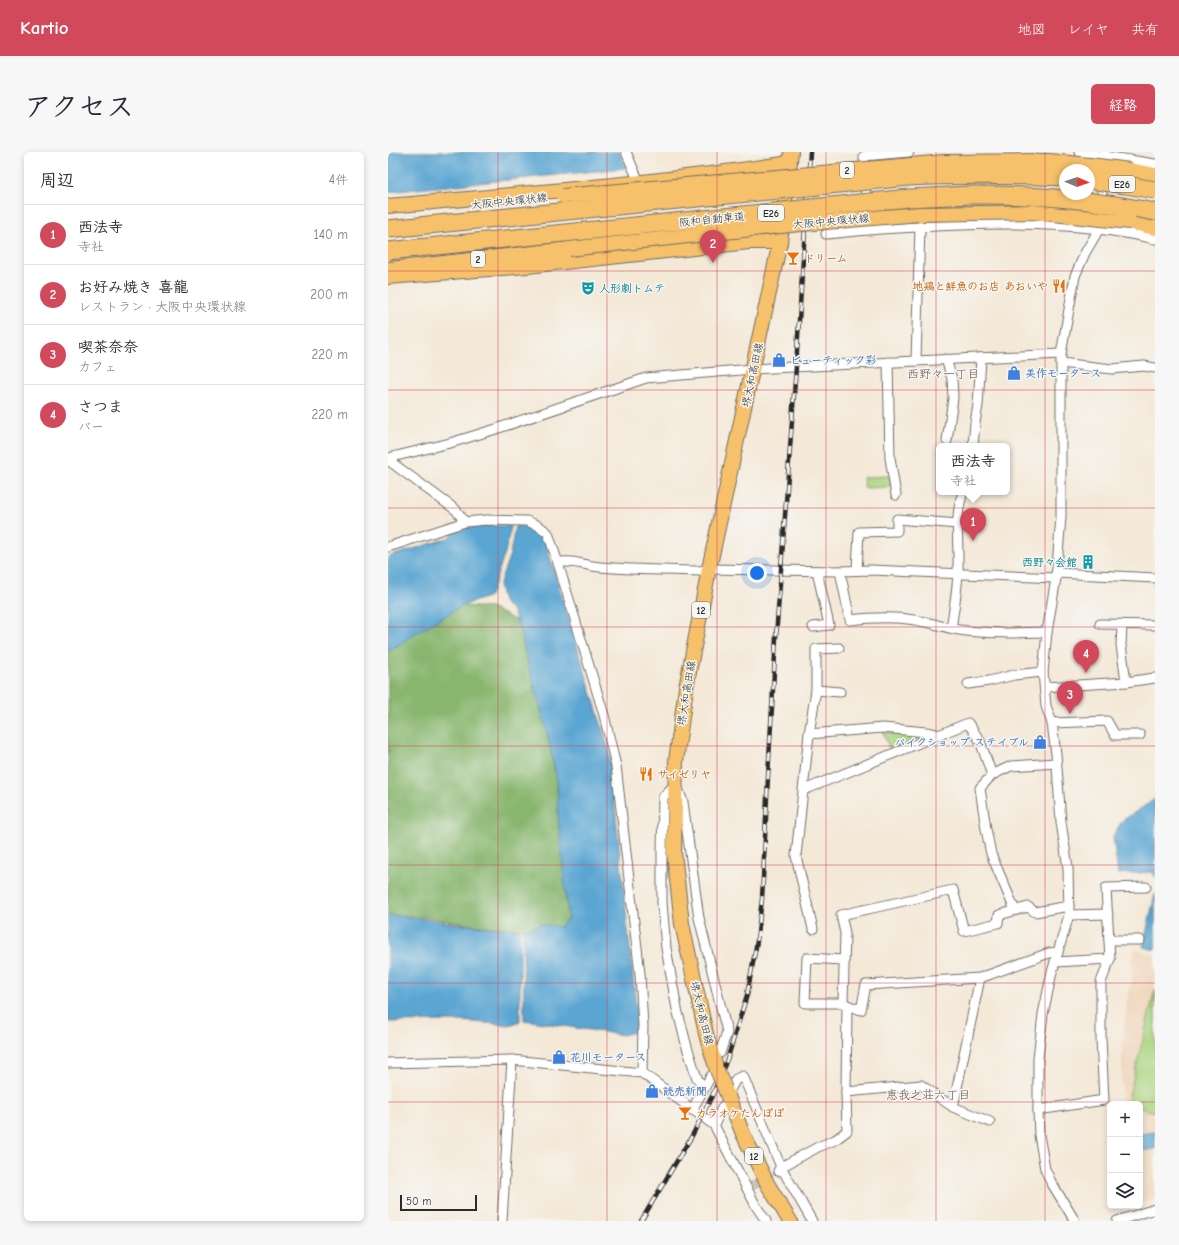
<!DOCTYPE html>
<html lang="ja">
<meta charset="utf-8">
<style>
body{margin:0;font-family:"Comic Neue","Klee One",sans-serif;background:#f7f7f7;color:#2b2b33}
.controls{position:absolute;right:12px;bottom:12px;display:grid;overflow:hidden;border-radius:6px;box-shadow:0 2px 6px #0003}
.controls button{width:36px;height:36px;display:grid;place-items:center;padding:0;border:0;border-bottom:1px solid #e1e1e2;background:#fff;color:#2b2b33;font:20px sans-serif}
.compass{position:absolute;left:671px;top:12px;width:36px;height:36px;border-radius:50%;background:#fff;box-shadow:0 2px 6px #0003;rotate:92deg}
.scale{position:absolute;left:12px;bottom:10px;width:77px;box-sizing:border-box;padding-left:4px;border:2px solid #2b2b2b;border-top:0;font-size:11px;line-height:14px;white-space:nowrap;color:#2b2b2b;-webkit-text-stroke:3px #f6f6f2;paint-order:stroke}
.you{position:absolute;left:369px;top:421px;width:14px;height:14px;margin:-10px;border:3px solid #fff;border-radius:50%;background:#1a73e8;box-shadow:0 0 0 6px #1a73e833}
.badge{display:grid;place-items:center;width:26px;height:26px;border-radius:50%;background:#d1495b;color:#fff;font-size:13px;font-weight:700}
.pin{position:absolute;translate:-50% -33px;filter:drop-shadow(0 1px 2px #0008)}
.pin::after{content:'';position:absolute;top:21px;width:14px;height:12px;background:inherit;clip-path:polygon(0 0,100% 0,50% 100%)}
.popup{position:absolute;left:548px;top:291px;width:74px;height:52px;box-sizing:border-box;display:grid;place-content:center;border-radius:6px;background:#fff;filter:drop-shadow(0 1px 3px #0005);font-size:13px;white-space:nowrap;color:#7c7c81}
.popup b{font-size:15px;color:#2b2b33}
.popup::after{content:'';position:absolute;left:50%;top:100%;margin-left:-8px;border:8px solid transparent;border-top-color:#fff}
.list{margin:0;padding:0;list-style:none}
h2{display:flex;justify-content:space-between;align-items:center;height:52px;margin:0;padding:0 16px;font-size:17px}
h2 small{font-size:13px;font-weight:400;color:#7c7c81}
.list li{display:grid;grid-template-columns:26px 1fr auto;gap:12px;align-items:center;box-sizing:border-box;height:60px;padding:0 16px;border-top:1px solid #e1e1e2}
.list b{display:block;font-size:15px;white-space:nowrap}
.list p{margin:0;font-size:13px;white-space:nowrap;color:#7c7c81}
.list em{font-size:13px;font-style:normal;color:#7c7c81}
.icon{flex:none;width:22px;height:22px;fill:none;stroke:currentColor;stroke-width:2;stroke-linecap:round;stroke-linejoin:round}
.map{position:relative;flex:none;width:767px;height:1069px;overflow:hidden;border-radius:6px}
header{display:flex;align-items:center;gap:24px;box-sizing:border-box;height:56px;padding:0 20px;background:#d1495b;color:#fff}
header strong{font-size:19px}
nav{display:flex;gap:22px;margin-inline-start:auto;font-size:14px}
.intro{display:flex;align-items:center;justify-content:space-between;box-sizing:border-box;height:96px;padding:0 24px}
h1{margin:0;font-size:28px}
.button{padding:10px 18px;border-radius:6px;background:#d1495b;color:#fff;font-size:14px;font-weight:700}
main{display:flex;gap:24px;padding:0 24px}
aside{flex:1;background:#fff;border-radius:6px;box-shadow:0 2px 6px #0003}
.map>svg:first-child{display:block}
</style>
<header>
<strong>Kartio</strong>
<nav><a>地図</a><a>レイヤ</a><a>共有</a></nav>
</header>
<div class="intro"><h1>アクセス</h1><a class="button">経路</a></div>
<main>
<aside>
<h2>周辺<small>4件</small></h2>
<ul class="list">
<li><span class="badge">1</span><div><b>西法寺</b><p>寺社</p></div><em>140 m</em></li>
<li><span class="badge">2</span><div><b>お好み焼き 喜龍</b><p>レストラン · 大阪中央環状線</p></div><em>200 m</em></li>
<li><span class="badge">3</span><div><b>喫茶奈奈</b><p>カフェ</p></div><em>220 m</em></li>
<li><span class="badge">4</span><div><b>さつま</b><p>バー</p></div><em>220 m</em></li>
</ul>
</aside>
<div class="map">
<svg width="767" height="1069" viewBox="0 0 767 1069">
<rect width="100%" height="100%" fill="#f6f6f2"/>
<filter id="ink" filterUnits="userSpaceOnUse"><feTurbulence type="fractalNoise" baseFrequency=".025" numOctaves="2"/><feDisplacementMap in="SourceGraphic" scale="8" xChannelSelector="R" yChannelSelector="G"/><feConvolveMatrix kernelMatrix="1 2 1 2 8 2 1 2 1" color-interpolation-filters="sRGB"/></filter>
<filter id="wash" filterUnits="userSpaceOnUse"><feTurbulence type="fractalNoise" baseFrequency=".012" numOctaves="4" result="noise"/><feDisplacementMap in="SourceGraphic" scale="16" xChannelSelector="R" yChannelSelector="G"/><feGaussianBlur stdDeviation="0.9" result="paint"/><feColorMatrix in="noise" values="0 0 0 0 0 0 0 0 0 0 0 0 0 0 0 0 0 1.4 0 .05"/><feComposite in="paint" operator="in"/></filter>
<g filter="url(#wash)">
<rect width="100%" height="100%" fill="#f4e8d7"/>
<!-- built -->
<path fill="#f0d6bc" d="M746,797L767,803V1047L752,1051V952H734V897L740,840L744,829Z"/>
<!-- green -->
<g fill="#abd47f" stroke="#6b8055">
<path d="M502,324V335L476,336L475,325Z"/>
<path d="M495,580L530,582L531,587L502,599Z"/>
<path d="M767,838V960L752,956V952H739Z"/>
</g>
<!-- forest -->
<path fill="#88b66e" stroke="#5a704c" d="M61,453L103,456L129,469L147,531L169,593L182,740L179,775L136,777L90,774L36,765H0V496Z"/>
<!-- water -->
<g fill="#5aa5d2" stroke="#42687e">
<path d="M0,0H231L238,16L0,40Z"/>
<path d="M90,373L123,374L117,401L102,444L74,454L23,484L0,500V405L60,386L66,380Z"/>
<path d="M127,374H138L155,382L221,598L250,873L246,880L235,883L136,868L135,778L154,772L173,775L180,766L170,665L169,630L158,576L139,509L132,478L125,460L115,450L111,433L122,402Z"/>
<path d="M767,647V725L765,720L730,722L725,684L734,669Z"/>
<path d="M767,742V798L755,795Z"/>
<path d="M0,763L24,765L69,772L132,778V869L122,873L72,869L0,870Z"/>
<path d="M767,980V997L752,999V982Z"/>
</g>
</g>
<g filter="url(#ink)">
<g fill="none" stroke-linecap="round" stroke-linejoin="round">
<!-- minor-tunnel -->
<path stroke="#ccc2b5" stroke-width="9" stroke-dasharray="9 4.5" stroke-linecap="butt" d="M364,1034L390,1019"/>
<defs>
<g id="minor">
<path d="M238,0L251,30"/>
<path d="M521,0L476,4L479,78C576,72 672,65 767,87"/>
<path d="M691,0L767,12"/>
<path d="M438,82L479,78"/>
<path d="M558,207L564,227L565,246L559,289"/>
<path d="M528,209L532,75"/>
<path d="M500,210L502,306L508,343"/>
<path d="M673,211L724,217L756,214L767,216"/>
<path d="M585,294L587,271L590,253L593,206"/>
<path d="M0,306L62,291L108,277L258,226L365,217L673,202"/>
<path d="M0,308L68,358L77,370"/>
<path d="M0,395L77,370L98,368L139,369L151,374L160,381L170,411C183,407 199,414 212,415C245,418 278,418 311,419L321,417L452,419L483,418L668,426"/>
<path d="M170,411L216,563L228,614L252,822L255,874L254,921"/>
<path d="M469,418L471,380L509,379V367L570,372"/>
<path d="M452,419L462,468C486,465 509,464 532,469C545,471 558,476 571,478C600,482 630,481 659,480"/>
<path d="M668,421L767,426"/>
<path d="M712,472L767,473"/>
<path d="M734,473L733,493L738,530"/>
<path d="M425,475L441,473L429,419"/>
<path d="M563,476C566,458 569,439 570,421C571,394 566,365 575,340"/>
<path d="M580,532L601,529L626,523L655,520"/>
<path d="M657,535L738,530L767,526"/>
<path d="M428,538L452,540"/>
<path d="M664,571L719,569L727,583H752"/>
<path d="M421,582L495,576L538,580L553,583"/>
<path d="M604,623L592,636L598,677L603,702L627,758"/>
<path d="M416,638L580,571L592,589L604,623L623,614L668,611"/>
<path d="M681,763L720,762"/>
<path d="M425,777L408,704L421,582L428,538V497L451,496"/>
<path d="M721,788H752"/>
<path d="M455,808L419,806L417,851H455L459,853"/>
<path d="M667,810L722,807"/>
<path d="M455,851L457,781L453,763L565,738L576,779L610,771L611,763L640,755L647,760L681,754"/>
<path d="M0,911L124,908L254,921L326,973L368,1054L378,1069"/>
<path d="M316,936L309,926L299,895L289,857L278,796L274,751V700L275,645L288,631L295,650L311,766L339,880L332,901"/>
<path d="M343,936L348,927L355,924L393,1015L424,1069"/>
<path d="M458,940L533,933L565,955L602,970"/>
<path d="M565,955L592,826"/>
<path d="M304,958L323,924"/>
<path d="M650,958L716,948L713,886V830L722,807L718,736L758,735"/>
<path d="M326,973L335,954"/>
<path d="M390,1019L393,1015L430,995L447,988L459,979L458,940L459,853L473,858L478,833L592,826L661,801L670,800"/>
<path d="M114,1069L124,908"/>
<path d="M687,1069L663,1030L657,1017L651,983L650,958V906L655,862L664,820L681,763L680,716L673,670L668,602L664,571L658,554L655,520L659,480L668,426L673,365V202L687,124L697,101L711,77L717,0"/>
<path d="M729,1069L767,1057"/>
</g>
<g id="primary">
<path d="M742,18L767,23"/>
<path d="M0,54C134,42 269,31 402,11"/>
<path d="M742,70L767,76"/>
<path d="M2,117L181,97"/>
<path d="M0,125L139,114L361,90H392"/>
<path d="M329,918L319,886L294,772L286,701L288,609L298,536L321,417L392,90L403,0"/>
<path d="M337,937L355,982L380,1033L402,1069"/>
</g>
</defs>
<!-- minor casing -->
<use href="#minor" stroke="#716d67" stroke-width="11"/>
<!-- primary casing -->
<use href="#primary" stroke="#716d67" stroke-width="16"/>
<!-- minor -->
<use href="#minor" stroke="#fff" stroke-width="9"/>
<!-- primary -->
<use href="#primary" stroke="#f6c16b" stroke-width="14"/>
<defs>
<path id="rail" d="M253,1069L305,982L325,942L340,905L359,843L369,789L374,747L380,625L388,485L408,215L422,0"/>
</defs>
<!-- rail casing -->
<use href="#rail" stroke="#2b2b2b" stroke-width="4.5"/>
<!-- rail -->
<use href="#rail" stroke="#f6f6f2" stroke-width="3" stroke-dasharray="9" stroke-linecap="butt"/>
<defs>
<g id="primary-bridge">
<path d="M175,44L556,10L661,9L702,13L742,18"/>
<path d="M181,97L402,73L532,62L645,60L742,70"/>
<path d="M329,918L337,937"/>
</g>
<g id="motorway-bridge">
<path d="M701,28L738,33L767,38"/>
<path d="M0,77L521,25C573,22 625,23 677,25"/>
<path d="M0,99L521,46C542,45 562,44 582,43C642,42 708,48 767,60"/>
</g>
</defs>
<!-- primary-bridge casing -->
<use href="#primary-bridge" stroke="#716d67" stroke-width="16" stroke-linecap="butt"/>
<!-- motorway-bridge casing -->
<use href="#motorway-bridge" stroke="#716d67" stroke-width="19" stroke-linecap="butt"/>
<!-- primary-bridge -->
<use href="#primary-bridge" stroke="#f6c16b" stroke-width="14"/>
<!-- motorway-bridge -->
<use href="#motorway-bridge" stroke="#f6c16b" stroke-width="17"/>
</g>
</g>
<!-- grid -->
<path fill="none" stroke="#d1495b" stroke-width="1" stroke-opacity="0.55" d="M110,0V1069M219,0V1069M329,0V1069M438,0V1069M548,0V1069M657,0V1069M0,119H767M0,238H767M0,356H767M0,475H767M0,594H767M0,713H767M0,831H767M0,950H767"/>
<!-- icons -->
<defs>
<symbol id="bar-bare" viewBox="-9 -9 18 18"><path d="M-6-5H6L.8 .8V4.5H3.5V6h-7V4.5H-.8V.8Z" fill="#e8710a" stroke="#f6f6f2" stroke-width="2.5" paint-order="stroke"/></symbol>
<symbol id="restaurant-bare" viewBox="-9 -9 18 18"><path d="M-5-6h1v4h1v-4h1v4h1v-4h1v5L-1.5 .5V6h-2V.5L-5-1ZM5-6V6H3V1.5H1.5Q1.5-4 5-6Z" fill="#e8710a" stroke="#f6f6f2" stroke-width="2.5" paint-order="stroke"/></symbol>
<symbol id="theatre-bare" viewBox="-9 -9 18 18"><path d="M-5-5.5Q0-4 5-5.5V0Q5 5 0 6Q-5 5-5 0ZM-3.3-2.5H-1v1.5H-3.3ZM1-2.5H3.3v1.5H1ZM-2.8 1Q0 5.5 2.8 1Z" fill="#0f9aa8" stroke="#f6f6f2" stroke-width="2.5" paint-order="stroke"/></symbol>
<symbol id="shop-bare" viewBox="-9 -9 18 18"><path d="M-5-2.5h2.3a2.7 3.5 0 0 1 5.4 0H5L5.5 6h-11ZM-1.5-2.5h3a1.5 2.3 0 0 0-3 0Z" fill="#3f7fe0" stroke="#f6f6f2" stroke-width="2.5" paint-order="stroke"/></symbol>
<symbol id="building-bare" viewBox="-9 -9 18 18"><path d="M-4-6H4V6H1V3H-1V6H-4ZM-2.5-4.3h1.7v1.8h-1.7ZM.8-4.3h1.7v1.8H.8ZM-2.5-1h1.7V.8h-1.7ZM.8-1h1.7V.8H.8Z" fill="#0f9aa8" stroke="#f6f6f2" stroke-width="2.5" paint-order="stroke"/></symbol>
</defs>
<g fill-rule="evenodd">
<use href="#bar-bare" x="395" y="96" width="20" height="20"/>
<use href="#restaurant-bare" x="661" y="124" width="20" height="20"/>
<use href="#theatre-bare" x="190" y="126" width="20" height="20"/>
<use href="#shop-bare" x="381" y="198" width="20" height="20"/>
<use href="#shop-bare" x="616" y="211" width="20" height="20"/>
<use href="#building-bare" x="690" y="400" width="20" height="20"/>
<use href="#shop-bare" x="642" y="580" width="20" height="20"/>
<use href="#restaurant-bare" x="248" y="612" width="20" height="20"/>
<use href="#shop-bare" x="161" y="895" width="20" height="20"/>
<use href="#shop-bare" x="254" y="929" width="20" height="20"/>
<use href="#bar-bare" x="287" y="951" width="20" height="20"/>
</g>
<g text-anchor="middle" stroke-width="3" stroke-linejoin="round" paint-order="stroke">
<!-- shield labels -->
<g fill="#f6f6f2" stroke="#686867" stroke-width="1">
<rect x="452" y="10" width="14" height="16" rx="3"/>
<rect x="721" y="24" width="26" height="16" rx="3"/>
<rect x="370" y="53" width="26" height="16" rx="3"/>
<rect x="83" y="99" width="14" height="16" rx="3"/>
<rect x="304" y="450" width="18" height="16" rx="3"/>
<rect x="357" y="996" width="18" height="16" rx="3"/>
</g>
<g font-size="10" font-weight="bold" fill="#2b2b2b">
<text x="459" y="22">2</text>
<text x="734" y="36">E26</text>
<text x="383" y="65">E26</text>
<text x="90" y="111">2</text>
<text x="313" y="462">12</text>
<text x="366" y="1008">12</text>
</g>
<!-- street labels -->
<g font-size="11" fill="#2b2b2b" stroke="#f6f6f2">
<text transform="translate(121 49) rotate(-6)" y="4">大阪中央環状線</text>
<text transform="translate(324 67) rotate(-6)" y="4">阪和自動車道</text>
<text transform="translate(443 69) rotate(-5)" y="4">大阪中央環状線</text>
<text transform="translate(364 223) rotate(-78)" y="4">堺大和高田線</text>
<text transform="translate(298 541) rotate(-81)" y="4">堺大和高田線</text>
<text transform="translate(314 861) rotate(76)" y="4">堺大和高田線</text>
</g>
<!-- food labels -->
<g font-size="11" font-weight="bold" fill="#c56008" stroke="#f6f6f2" text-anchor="start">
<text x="416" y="110">ドリーム</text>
<text x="660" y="138" text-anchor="end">地鶏と鮮魚のお店 あおいや</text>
<text x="269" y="626">サイゼリヤ</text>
<text x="308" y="965">カラオケたんぽぽ</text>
</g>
<!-- culture labels -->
<g font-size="11" font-weight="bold" fill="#0d838f" stroke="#f6f6f2" text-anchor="start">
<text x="211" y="140">人形劇トムテ</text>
<text x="689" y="414" text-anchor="end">西野々会館</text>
</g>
<!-- shop labels -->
<g font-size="11" font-weight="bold" fill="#366cbe" stroke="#f6f6f2" text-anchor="start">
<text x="402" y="212">ビューティック彩</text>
<text x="637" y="225">美作モータース</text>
<text x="641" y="594" text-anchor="end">バイクショップ ステイブル</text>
<text x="182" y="909">花川モータース</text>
<text x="275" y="943">読売新聞</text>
</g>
<!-- neighbourhood labels -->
<g font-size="12" fill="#6c504a" stroke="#f6f6f2">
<text x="555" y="226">西野々一丁目</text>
<text x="540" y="947">恵我之荘六丁目</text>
</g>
</g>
</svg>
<div class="controls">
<button>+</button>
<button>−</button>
<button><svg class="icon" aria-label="layers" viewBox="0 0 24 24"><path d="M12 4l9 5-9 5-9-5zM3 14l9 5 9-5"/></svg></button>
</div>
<svg class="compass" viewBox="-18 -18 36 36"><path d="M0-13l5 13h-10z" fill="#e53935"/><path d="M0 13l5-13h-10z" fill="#7c7c81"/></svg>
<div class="scale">50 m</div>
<div class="you"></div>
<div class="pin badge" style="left:585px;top:389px">1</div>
<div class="popup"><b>西法寺</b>寺社</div>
<div class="pin badge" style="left:325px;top:111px">2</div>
<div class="pin badge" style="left:682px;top:562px">3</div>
<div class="pin badge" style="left:698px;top:521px">4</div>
</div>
</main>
